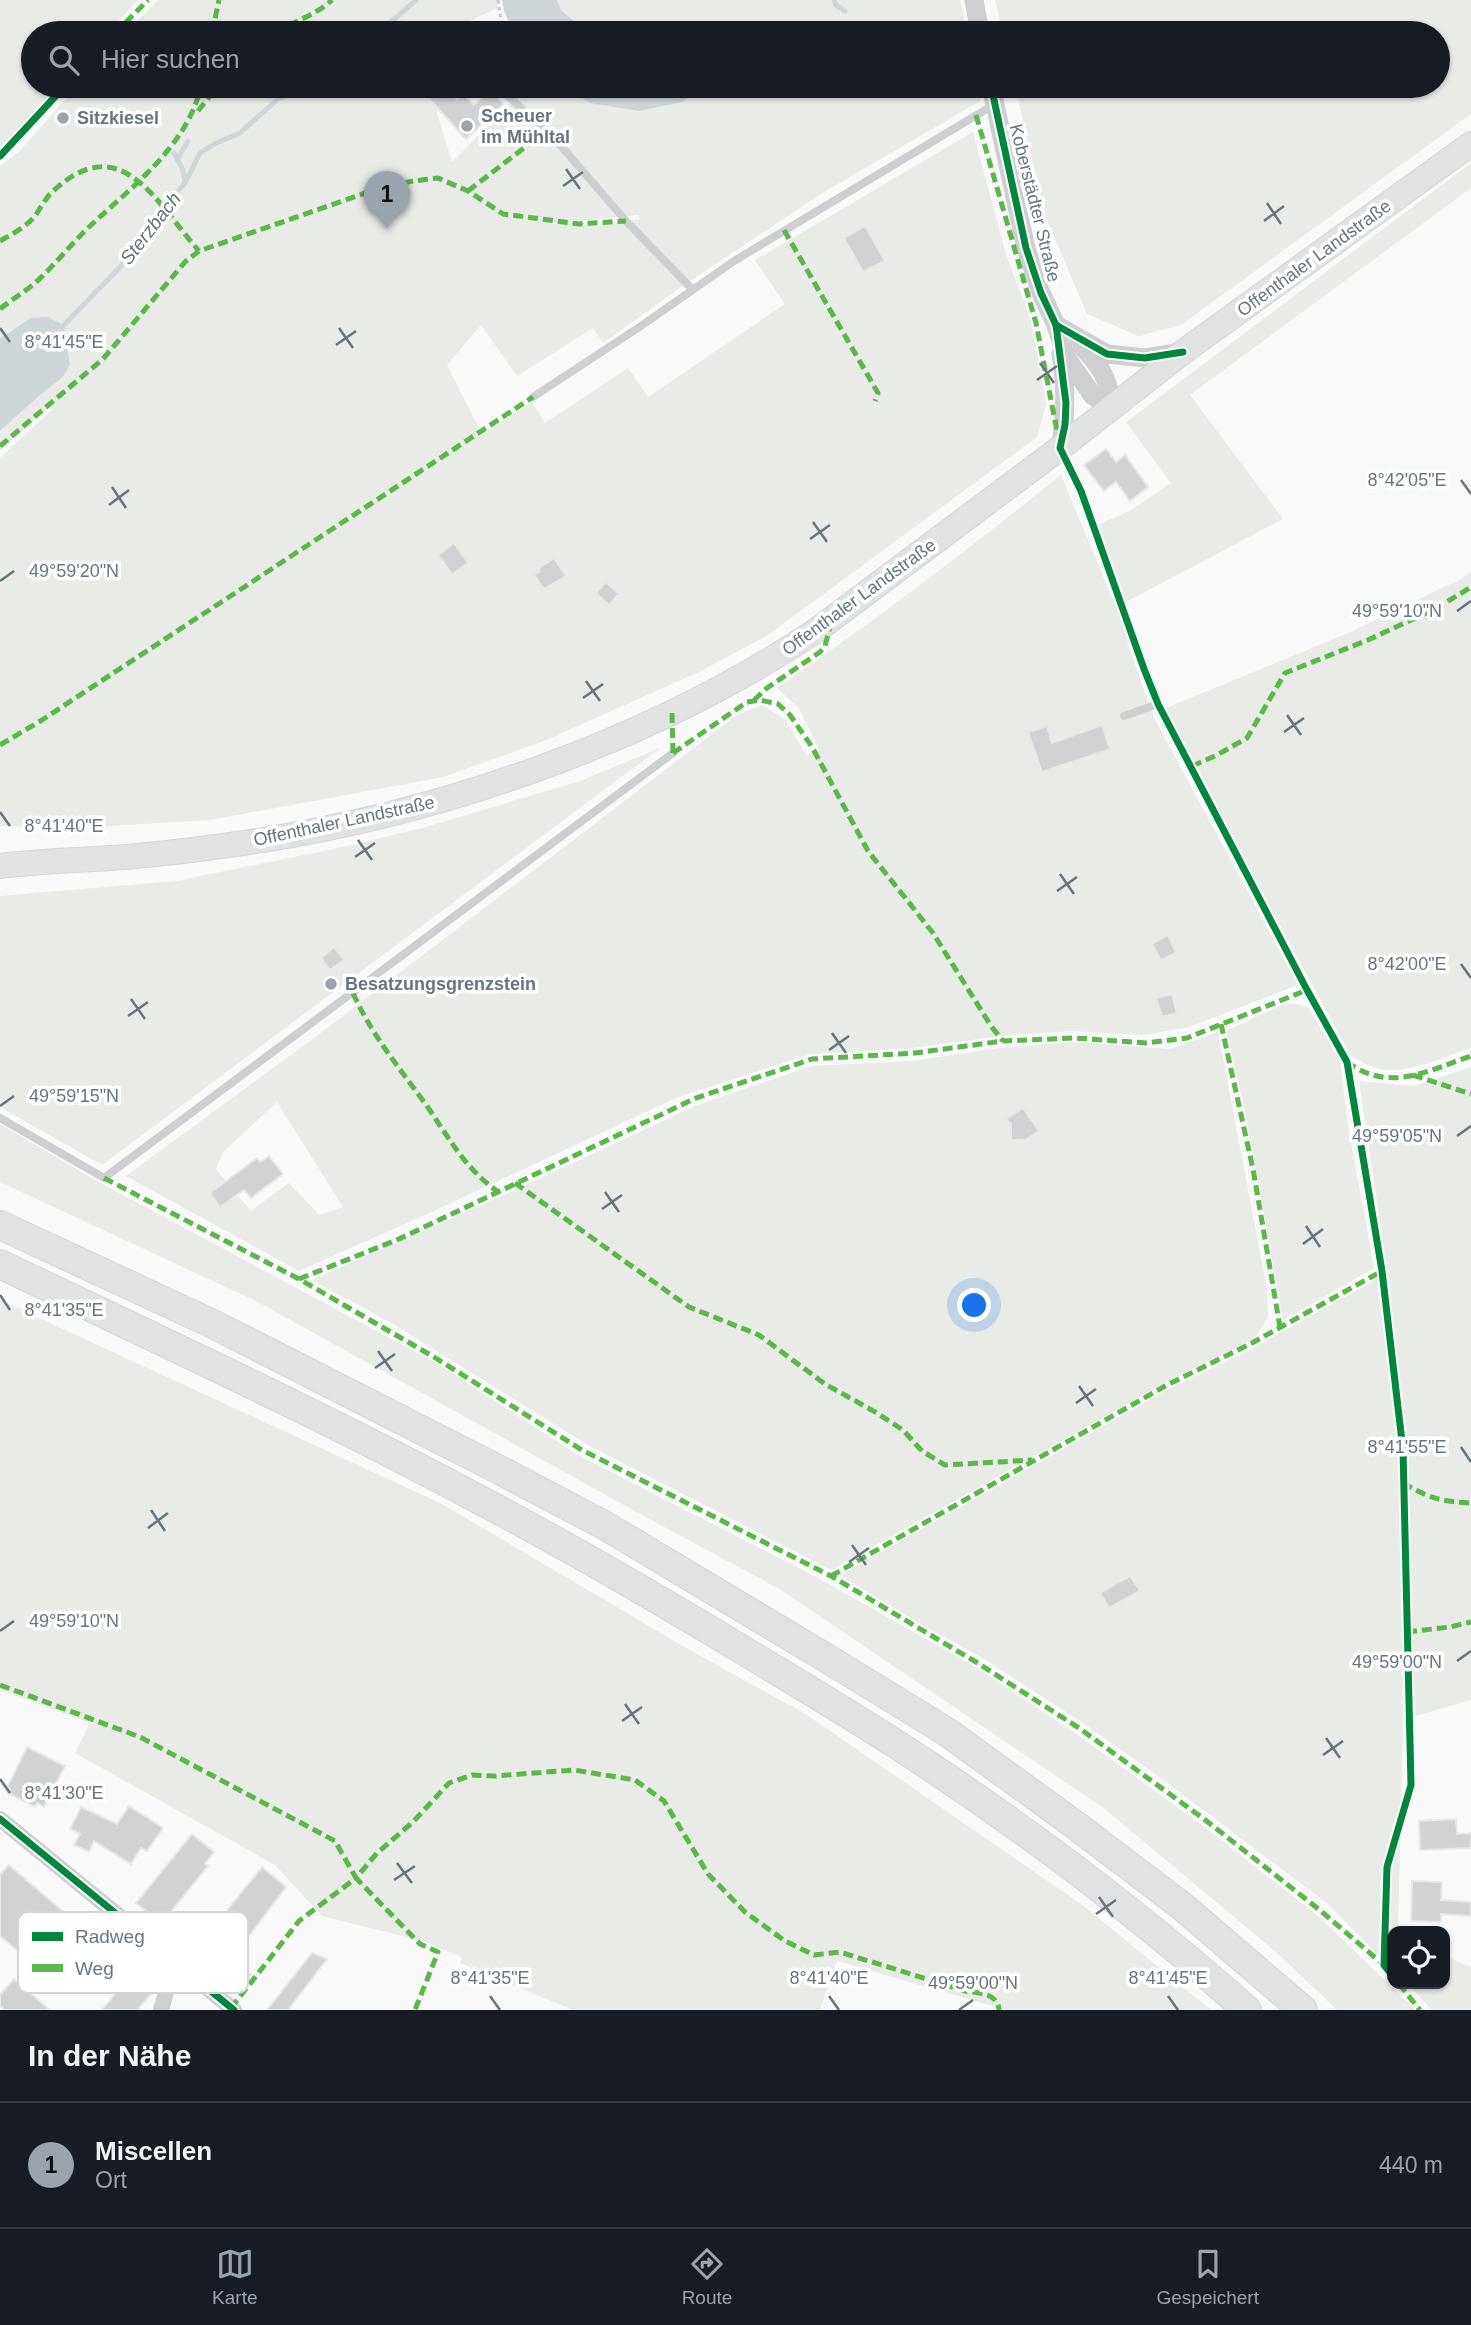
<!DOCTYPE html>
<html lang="de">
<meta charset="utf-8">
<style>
body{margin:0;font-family:Arial,sans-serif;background:#242831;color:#f1f3f6}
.controls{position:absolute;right:21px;bottom:21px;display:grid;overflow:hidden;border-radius:14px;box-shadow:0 2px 5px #0004}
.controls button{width:63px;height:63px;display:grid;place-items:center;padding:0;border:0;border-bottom:2px solid #363941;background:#171b24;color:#f1f3f6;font:35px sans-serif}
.you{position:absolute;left:975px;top:1306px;width:24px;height:24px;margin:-18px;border:5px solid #fff;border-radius:50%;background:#1a73e8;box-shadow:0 0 0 10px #1a73e833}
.badge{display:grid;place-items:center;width:46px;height:46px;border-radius:50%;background:#99a4ac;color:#111;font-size:23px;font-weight:700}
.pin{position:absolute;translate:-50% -58px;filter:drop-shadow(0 2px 4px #0008)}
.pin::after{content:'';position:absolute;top:37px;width:24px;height:21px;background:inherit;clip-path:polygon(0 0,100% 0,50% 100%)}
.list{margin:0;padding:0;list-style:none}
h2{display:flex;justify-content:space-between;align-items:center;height:91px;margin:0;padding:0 28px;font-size:30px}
h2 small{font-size:23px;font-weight:400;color:#9ea1a6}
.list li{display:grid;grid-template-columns:46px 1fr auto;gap:21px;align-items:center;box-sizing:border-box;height:126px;padding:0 28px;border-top:2px solid #363941}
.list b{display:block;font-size:26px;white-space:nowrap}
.list p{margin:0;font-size:23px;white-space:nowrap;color:#9ea1a6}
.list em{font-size:23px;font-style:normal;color:#9ea1a6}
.icon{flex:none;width:38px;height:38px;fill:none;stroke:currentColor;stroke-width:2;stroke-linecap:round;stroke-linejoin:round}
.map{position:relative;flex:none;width:1471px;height:2010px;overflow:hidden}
.search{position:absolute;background:#171b24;box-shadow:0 2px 5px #0004;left:21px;right:21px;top:21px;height:77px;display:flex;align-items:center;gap:18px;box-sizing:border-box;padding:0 24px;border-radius:38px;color:#9ea1a6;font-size:26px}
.sheet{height:217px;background:#171b24}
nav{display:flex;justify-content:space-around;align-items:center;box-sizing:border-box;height:98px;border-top:2px solid #363941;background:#171b24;font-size:19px;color:#9ea1a6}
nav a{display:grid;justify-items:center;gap:4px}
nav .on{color:#99a4ac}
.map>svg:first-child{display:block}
</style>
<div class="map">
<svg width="1471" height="2010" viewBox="0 0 1471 2010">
<rect width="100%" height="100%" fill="#f9f9f9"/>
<!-- green -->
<g fill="#e8ebe6" fill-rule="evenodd">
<path d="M0,0H138L107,33H33V86H58L0,148Z"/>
<path d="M158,0H496L498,8L471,20L464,33H126Z"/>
<path d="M557,0H960L967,33H588L561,10Z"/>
<path d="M995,0H1471V114L1181,325L1138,336L1087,314L1045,215L1015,86H1438V33H1003Z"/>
<path d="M77,86H446L437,113L452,162L508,105L497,90L502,86H563L590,103L682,102L706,86H977L980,101L824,192L684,285L603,343L593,328L517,376L481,325L447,365L482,434L532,402L545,423L628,368L648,397L785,304L755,260L973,132L1006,254L1031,321L1046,404L1037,437L768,635L699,672L544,741L443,777L210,820L72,828L0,826V458L53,409L50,406L0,451V431L40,395L62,378L70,365L64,325L48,317L8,331L0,338V166L20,151ZM638,215L640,219L589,228L582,221Z"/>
<path d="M1471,163V188L1190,395L1283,519L1126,602L1098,525L1131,510L1171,483L1126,422Z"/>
<path d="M1061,475L1130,641L1127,642L1154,718L1298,985L1189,1027L1143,1035L1072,1031L1008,1035L913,1048L811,1054L678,1097L436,1210L299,1271L126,1176L322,1032L737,715L762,705L786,720L806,755L819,750L799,708L777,688C875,621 969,549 1061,475ZM277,1102L343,1207L319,1215L289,1183L251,1211L216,1169L223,1152Z"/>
<path d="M1471,571V1048C1442,1057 1407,1076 1376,1068C1368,1066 1359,1060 1351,1056L1212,800L1166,708L1346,634L1461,579Z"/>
<path d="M660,748L102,1165L0,1107V896L176,881L344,847L426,827L580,781Z"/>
<path d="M1284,1004H1297L1308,1007L1340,1061L1348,1126L1374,1268L1283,1320L1245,1111L1226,1031Z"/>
<path d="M1218,1032L1267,1289L1268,1317L1255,1338L1165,1383L831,1570L586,1444L395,1325L312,1280L502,1196L695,1106L811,1066L912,1061L998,1048L1074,1042L1170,1049Z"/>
<path d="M1471,1067V1700L1409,1718V1455L1387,1269L1359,1081L1414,1086Z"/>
<path d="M0,1124L97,1181L436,1363L578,1455L818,1578L972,1665L1075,1733L1202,1825L1318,1916L1416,2010H1337L1276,1952L1105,1809L781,1590L631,1509L258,1302L0,1182Z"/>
<path d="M1377,1279L1399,1454L1403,1721L1398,1931H1392V1969L1327,1903L1158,1776L1083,1723L981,1657L926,1627L840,1575L1171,1388L1246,1352Z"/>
<path d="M0,1300L442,1504L688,1649L807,1715L1081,1904L1211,2010H1006L837,1961L820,2010H573L460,1963L462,1957L422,1941L322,1916L275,1865L75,1753L90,1723L0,1690Z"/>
<path d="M1445,1956L1471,1967V2010H1432L1408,1984H1445Z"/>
</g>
<!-- water -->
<g fill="#ced6d9">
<path d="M502,0H557L561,10L588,33H514L504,11Z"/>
<path d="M563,86H706L682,102L639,111L590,103Z"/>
<path d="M48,317L64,325L70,365L62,378L40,395L0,431V338L31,318Z"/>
</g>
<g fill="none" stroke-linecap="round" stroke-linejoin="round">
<!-- stream -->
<g stroke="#ced6d9" stroke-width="5">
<path d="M834,0L836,5L845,11"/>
<path d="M382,33L384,28L416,0"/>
<path d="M784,86L790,90"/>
<path d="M174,153L183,170L185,183"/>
<path d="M178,158L188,141"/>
<path d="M61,328L125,262L150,224L185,183L200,153L216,143L240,133L278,99L312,86"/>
</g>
</g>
<!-- building -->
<g fill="#d0d2d3" stroke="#e8e8e8" stroke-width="2">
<path d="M430,86H445L457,99L463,94L474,105L491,90L504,104L466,139L423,92Z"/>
<path d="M865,226L885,261L863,272L844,238Z"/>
<path d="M1106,449L1116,462L1125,455L1148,487L1130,501L1116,482L1104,491L1084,465Z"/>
<path d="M454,543L468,563L452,574L438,555Z"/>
<path d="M554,558L566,576L544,589L534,575L540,571L538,569Z"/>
<path d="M606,582L619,594L609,605L596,593Z"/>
<path d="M1102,725L1110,749L1042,772L1028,732L1047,726L1052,743Z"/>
<path d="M1168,935L1176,953L1161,960L1152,944Z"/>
<path d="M334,947L344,960L330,970L321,958Z"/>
<path d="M1172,994L1177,1013L1162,1017L1156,998Z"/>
<path d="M1023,1108L1039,1131L1025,1140H1011V1124L1006,1119Z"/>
<path d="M269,1156L283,1174L251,1198L244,1190L220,1207L210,1193L257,1158L260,1162Z"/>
<path d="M1130,1576L1140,1591L1109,1608L1100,1593Z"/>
<path d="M27,1747L65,1766L44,1807L37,1803L35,1807L8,1793L10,1789L7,1788Z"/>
<path d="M129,1806L163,1828L147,1851L141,1848L131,1864L94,1841L89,1852L74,1845L80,1834L70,1829L81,1807L117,1824Z"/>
<path d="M1456,1819L1457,1834L1471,1833V1848L1420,1850L1419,1821Z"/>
<path d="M192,1834L214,1852L205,1864L208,1866L162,1923L136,1903Z"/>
<path d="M9,1865L87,1932L73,1955L62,1946L45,1966L41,1963L38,1968L0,1936V1875Z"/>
<path d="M262,1867L286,1887L231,1960L251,1975L241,1988L193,1952Z"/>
<path d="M1412,1881L1442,1882L1441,1900L1471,1902V1916L1441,1914V1922L1411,1921Z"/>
<path d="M108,1937L140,1965L131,1976L152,1993L137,2010H102L119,1989L88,1962Z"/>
<path d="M312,1953L327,1959L288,2010H267Z"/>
<path d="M14,1979L50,2010H5L0,2006V1995Z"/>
</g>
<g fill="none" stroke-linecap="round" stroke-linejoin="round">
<defs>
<path id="primary" d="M0,866C42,861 84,860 126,857C172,853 218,847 263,840C453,810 657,737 817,630L1060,448L1183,352L1471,144"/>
<g id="motorway">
<path d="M0,1225L213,1324L488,1464L604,1525L833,1662L947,1732L1078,1827L1183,1907L1303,2010"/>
<path d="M0,1264C161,1341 323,1416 480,1500C569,1547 655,1597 741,1649C804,1687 867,1724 928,1765C1039,1839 1147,1921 1247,2010"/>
</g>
</defs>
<!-- primary casing -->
<use href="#primary" stroke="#d5d6d7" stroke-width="26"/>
<!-- motorway casing -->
<use href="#motorway" stroke="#d5d6d6" stroke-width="30"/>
<!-- path -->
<path stroke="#cbcccd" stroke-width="3.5" stroke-dasharray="3.5 3.5" stroke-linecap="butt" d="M498,0L503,33"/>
<!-- service -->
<g stroke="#cecfd0" stroke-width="8">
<path d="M498,86L561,146L626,221L692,289"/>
<path d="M533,397L641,326L734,261L995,104"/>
<path d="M1124,716L1158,704"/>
<path d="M0,1118L104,1178L673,753"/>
</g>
<!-- minor -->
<g stroke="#cecfd0" stroke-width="16">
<path d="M0,1819L234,2010"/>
<path d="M161,2010L175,1961"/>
</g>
<!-- tertiary -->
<g stroke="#cecfd0" stroke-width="19">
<path d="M974,0L980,33"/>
<path d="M991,86L1026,248L1041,293L1056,325L1066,357L1093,396L1113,407"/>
<path d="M1056,325L1107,354L1145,358L1183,352"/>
<path d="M1082,347C1103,368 1107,378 1113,407"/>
<path d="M1060,448C1067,416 1066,386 1061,354"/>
</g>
<!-- primary -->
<use href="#primary" stroke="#e1e2e2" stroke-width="24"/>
<!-- motorway -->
<use href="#motorway" stroke="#e1e2e2" stroke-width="28"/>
<!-- quiet -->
<g stroke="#58b947" stroke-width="5" stroke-dasharray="10 5" stroke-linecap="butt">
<path d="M115,33L148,0"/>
<path d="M212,33L219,0"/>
<path d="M276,33C294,21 316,15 332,0"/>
<path d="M198,111L218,86"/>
<path d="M976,115L1036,323L1057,431"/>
<path d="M468,191L546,131"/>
<path d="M784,230L878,393L875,401"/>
<path d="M0,241C12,234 26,227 35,216C40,209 44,201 50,194C120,126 155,201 199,251"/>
<path d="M0,309C11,300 23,293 34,284C54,266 71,244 90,226C133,186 188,145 201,86"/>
<path d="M0,446L103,359L185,262L199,251L377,189L413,181L438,178L468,191L503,214L579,224L626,221"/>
<path d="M754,700L767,688L820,652L825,646L832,619"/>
<path d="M672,713L673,753"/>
<path d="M0,745L42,720L533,397"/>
<path d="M673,753L747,702L760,700L778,704L790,715L812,747L868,851L933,933L991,1026L1003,1041"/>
<path d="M1192,766L1217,755L1247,738L1285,673L1368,640L1437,608L1471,587"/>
<path d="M353,993C372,1036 402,1071 429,1109C450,1140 466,1169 497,1191"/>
<path d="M1221,1024L1253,1169L1280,1327"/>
<path d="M1347,1062C1389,1093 1427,1071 1471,1056"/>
<path d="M1413,1075L1471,1094"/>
<path d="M104,1178L299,1279L434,1357L582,1450L831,1576L976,1662L1079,1728L1204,1819L1321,1911L1386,1967"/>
<path d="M515,1183L689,1307L759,1335L825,1384L877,1413L903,1430L922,1451L945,1465L1032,1460"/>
<path d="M299,1279L399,1239L696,1098L812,1059L915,1053L1003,1041L1075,1038L1146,1043L1187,1038L1307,990"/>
<path d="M1403,1483C1428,1498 1443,1502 1471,1503"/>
<path d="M831,1576L1167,1385L1252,1343L1382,1271"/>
<path d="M1407,1632L1450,1627L1471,1622"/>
<path d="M0,1685L140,1737L335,1841L356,1878L377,1853L413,1822L449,1783L472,1775L495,1776L574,1770L635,1780L664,1801L708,1874L745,1912L785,1941L814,1955L840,1952L965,1991C979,1993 998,1993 999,2010"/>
<path d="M1399,1984L1420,2010"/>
<path d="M231,2008L299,1921L356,1878L420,1944L438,1952L415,2010"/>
</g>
<defs>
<g id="cycleway">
<path d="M991,86L1026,248L1041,293L1056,325L1066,403L1065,425L1060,448L1081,491L1144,669L1158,704L1307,990L1347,1062L1382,1271L1403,1450L1411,1785L1387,1867L1384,1965L1392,1975"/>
<path d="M0,156L65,86"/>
<path d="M1056,325L1107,354L1145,358L1183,352"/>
<path d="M0,1819L234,2010"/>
</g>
</defs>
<!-- cycleway casing -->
<use href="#cycleway" stroke="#fff" stroke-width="11"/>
<!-- cycleway -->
<use href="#cycleway" stroke="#00873e" stroke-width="7"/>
</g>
<!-- ticks -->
<path fill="none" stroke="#657683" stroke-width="2.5" d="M566,169L580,189M563,186L583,172M1267,203L1281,224M1264,221L1284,206M0,328L10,342M339,328L353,348M336,345L356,331M1040,363L1054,383M1037,380L1057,366M1461,480L1471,494M112,487L126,508M109,505L129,490M813,522L827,542M810,539L830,525M0,581L14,571M1457,611L1471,601M586,681L600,701M583,698L603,684M1287,715L1301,735M1284,732L1304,718M0,812L10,826M358,840L372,860M355,857L375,843M1060,874L1074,894M1057,891L1077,877M1461,964L1471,978M131,999L145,1019M128,1016L148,1002M832,1033L846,1053M829,1050L849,1036M0,1106L14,1096M1457,1136L1471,1126M605,1192L619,1212M602,1209L622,1195M1306,1226L1320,1247M1303,1244L1323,1229M0,1295L10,1310M378,1351L392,1371M375,1368L395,1354M1079,1386L1093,1406M1076,1403L1096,1389M1461,1447L1471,1462M151,1510L165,1531M148,1528L168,1513M852,1545L866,1565M849,1562L869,1548M0,1631L14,1621M1457,1661L1471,1651M625,1704L639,1724M622,1721L642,1707M1326,1738L1340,1758M1323,1755L1343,1741M0,1779L10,1793M397,1863L412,1883M394,1880L415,1866M1099,1897L1113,1917M1096,1914L1116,1900M490,1996L500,2010M829,1996L839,2010M1168,1996L1178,2010M959,2010L973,2000"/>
<!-- markers -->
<g fill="#99a4ac" stroke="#fff" stroke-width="2.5">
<circle cx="63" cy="118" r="7"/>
<circle cx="467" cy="126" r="7"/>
<circle cx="331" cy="984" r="7"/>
</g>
<g text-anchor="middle" stroke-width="7" stroke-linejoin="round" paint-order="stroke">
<!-- poi labels -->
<g font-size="18" font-weight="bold" fill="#657683" stroke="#fff" text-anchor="start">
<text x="481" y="122">Scheuer<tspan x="481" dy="21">im Mühltal</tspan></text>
<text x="77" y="124">Sitzkiesel</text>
<text x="345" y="990">Besatzungsgrenzstein</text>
</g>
<!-- street labels -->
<g font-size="18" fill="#657683" stroke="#fff">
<text transform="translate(1035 203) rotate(76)" y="6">Koberstädter Straße</text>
<text transform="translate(1314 258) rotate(-36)" y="6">Offenthaler Landstraße</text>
<text transform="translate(859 597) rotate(-36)" y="6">Offenthaler Landstraße</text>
<text transform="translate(344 821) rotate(-12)" y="6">Offenthaler Landstraße</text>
</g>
<!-- water labels -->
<g font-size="19" font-style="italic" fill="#60757c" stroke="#fff">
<text transform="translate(150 228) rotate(-52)" y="7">Sterzbach</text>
</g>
</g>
<!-- legend -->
<rect x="18" y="1912" width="230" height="81" rx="10" fill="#fff" stroke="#d1d6da" stroke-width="2"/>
<rect x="32" y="1932" width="31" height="9" fill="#00873e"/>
<rect x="32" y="1964" width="31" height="8" fill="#58b947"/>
<g font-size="19" fill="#657683">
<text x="75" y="1943">Radweg</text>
<text x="75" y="1975">Weg</text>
</g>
<g font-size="18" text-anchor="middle" fill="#657683" stroke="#fff" stroke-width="7" stroke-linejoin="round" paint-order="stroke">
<text x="64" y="348">8°41'45"E</text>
<text x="1407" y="486">8°42'05"E</text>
<text x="74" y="577">49°59'20"N</text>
<text x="1397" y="617">49°59'10"N</text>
<text x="64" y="832">8°41'40"E</text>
<text x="1407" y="970">8°42'00"E</text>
<text x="74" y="1102">49°59'15"N</text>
<text x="1397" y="1142">49°59'05"N</text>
<text x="64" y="1316">8°41'35"E</text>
<text x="1407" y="1453">8°41'55"E</text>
<text x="74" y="1627">49°59'10"N</text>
<text x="1397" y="1668">49°59'00"N</text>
<text x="64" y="1799">8°41'30"E</text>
<text x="490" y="1984">8°41'35"E</text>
<text x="829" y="1984">8°41'40"E</text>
<text x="1168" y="1984">8°41'45"E</text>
<text x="973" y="1989">49°59'00"N</text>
</g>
</svg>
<div class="controls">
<button><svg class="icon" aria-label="locate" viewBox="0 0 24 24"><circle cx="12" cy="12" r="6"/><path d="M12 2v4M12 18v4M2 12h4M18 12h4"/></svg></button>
</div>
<div class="you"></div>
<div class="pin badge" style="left:387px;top:229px">1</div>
<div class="search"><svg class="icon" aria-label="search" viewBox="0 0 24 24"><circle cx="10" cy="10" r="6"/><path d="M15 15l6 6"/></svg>Hier suchen</div>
</div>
<section class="sheet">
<h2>In der Nähe<small></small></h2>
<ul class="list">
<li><span class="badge">1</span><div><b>Miscellen</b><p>Ort</p></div><em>440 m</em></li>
</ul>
</section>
<nav>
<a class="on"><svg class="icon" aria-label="map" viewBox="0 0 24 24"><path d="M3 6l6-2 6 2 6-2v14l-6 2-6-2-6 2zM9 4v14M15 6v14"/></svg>Karte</a>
<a><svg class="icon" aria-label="directions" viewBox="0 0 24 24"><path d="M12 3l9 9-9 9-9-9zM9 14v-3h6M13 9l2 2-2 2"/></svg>Route</a>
<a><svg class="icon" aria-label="saved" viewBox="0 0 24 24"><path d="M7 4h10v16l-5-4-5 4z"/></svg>Gespeichert</a>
</nav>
